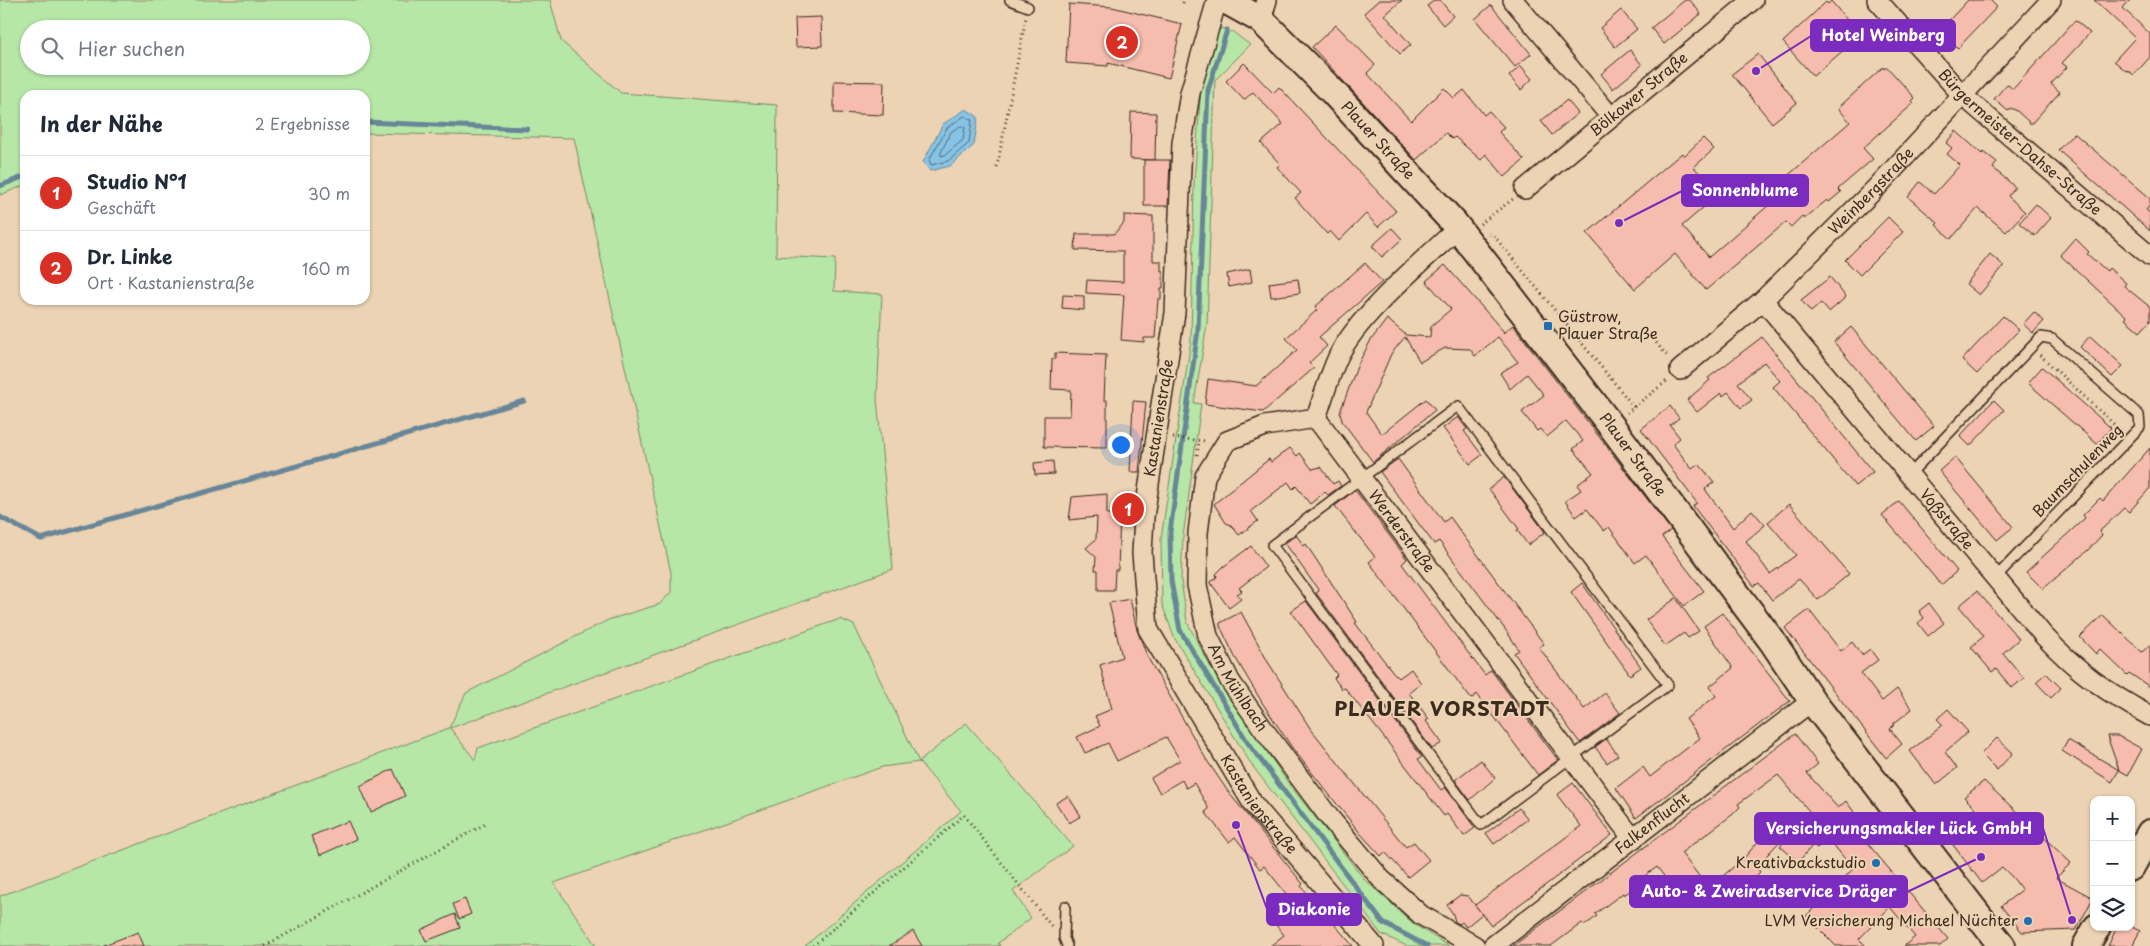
<!DOCTYPE html>
<html lang="de">
<meta charset="utf-8">
<style>
body{margin:0;font-family:"Playpen Sans",sans-serif;background:#f2f2f3;color:#1f2937}
.controls{position:absolute;right:15px;bottom:15px;display:grid;overflow:hidden;border-radius:10px;box-shadow:0 1px 4px #0004}
.controls button{width:45px;height:45px;display:grid;place-items:center;padding:0;border:0;border-bottom:1px solid #e0e1e3;background:#fff;color:#1f2937;font:25px sans-serif}
.you{position:absolute;left:1120px;top:444px;width:18px;height:18px;margin:-12px;border:4px solid #fff;border-radius:50%;background:#1a73e8;box-shadow:0 0 0 8px #1a73e833}
.badge{display:grid;place-items:center;width:32px;height:32px;border-radius:50%;background:#d93025;color:#fff;font-size:16px;font-weight:700}
.pin{position:absolute;translate:-50% -50%;border:2px solid #fff;box-shadow:0 1px 5px #0006}
.list{margin:0;padding:0;list-style:none}
h2{display:flex;justify-content:space-between;align-items:center;height:65px;margin:0;padding:0 20px;font-size:21px}
h2 small{font-size:16px;font-weight:400;color:#747a83}
.list li{display:grid;grid-template-columns:32px 1fr auto;gap:15px;align-items:center;box-sizing:border-box;height:75px;padding:0 20px;border-top:1px solid #e0e1e3}
.list b{display:block;font-size:19px;white-space:nowrap}
.list p{margin:0;font-size:16px;white-space:nowrap;color:#747a83}
.list em{font-size:16px;font-style:normal;color:#747a83}
.icon{flex:none;width:28px;height:28px;fill:none;stroke:currentColor;stroke-width:2;stroke-linecap:round;stroke-linejoin:round}
.map{position:relative;flex:none;width:2150px;height:946px;overflow:hidden}
.search{position:absolute;background:#fff;box-shadow:0 1px 4px #0004;left:20px;top:20px;width:350px;height:55px;display:flex;align-items:center;gap:12px;box-sizing:border-box;padding:0 18px;border-radius:28px;color:#747a83;font-size:19px}
.panel{position:absolute;background:#fff;box-shadow:0 1px 4px #0004;left:20px;top:90px;width:350px;height:215px;border-radius:15px}
.map>svg:first-child{display:block}
</style>
<div class="map">
<svg width="2150" height="946" viewBox="0 0 2150 946">
<rect width="100%" height="100%" fill="#ebd3b3"/>
<filter id="ink" filterUnits="userSpaceOnUse"><feTurbulence type="fractalNoise" baseFrequency=".02" numOctaves="2"/><feDisplacementMap in="SourceGraphic" scale="10" xChannelSelector="R" yChannelSelector="G"/><feConvolveMatrix kernelMatrix="1 2 1 2 8 2 1 2 1" color-interpolation-filters="sRGB"/></filter>
<g filter="url(#ink)">
<!-- green -->
<g fill="#b6e7a7" stroke="#788862" fill-rule="evenodd">
<path d="M0,0H550L561,41L621,93L777,105L776,256L835,259L834,291L882,294L877,399L893,569L450,728L475,760L478,748L840,619L854,625L919,762L966,723L1073,846L1013,891L1031,918L998,943L1000,946H805L961,811L919,762L882,767L554,883L596,946H0V896L449,728L466,693L608,620L660,604L671,592V573L574,138L365,133V95H25V185L0,195ZM29,29H361V66H29Z"/>
<path d="M1221,28L1233,32L1250,45L1215,80L1207,325L1194,403L1201,404L1183,537L1181,580L1187,622L1216,677L1289,784L1365,880L1415,925L1449,946H1407L1381,934L1251,764L1174,637L1162,604L1161,539L1191,340L1194,184L1201,87L1213,40Z"/>
</g>
<!-- water -->
<path fill="#86c4e7" stroke="#688697" d="M966,109L978,117L974,145L950,166L930,171L923,162L943,124Z"/>
<g fill="none" stroke-linecap="round" stroke-linejoin="round">
<!-- shore -->
<g stroke="#59686e" stroke-width="1">
<path d="M965,116L972,120L969,143L948,161L931,165L929,160L947,128Z"/>
<path d="M961,126L965,127L963,140L945,155L941,156V152L951,132Z"/>
</g>
<!-- stream -->
<g stroke="#688697" stroke-width="5">
<path d="M1227,30L1208,90L1198,330L1170,532L1171,581L1180,630L1248,743L1383,923L1427,946"/>
<path d="M365,122L527,129"/>
<path d="M0,186L25,176"/>
<path d="M0,517L41,539L524,401"/>
</g>
</g>
<!-- building -->
<g fill="#f6bcae" stroke="#3b2a1e">
<path d="M1379,0H1402L1385,15L1411,45L1400,54L1364,13Z"/>
<path d="M1435,0H1440L1453,16L1443,25L1427,6Z"/>
<path d="M1685,0H1690L1701,14L1664,44L1651,28Z"/>
<path d="M1968,0H1990L1997,7L1958,48L1939,31Z"/>
<path d="M2094,0H2130L2123,8L2150,34V57L2134,75L2127,70L2126,71L2114,61L2135,38Z"/>
<path d="M1831,1L1859,34L1857,36L1858,38L1813,76L1783,42L1826,2L1828,4Z"/>
<path d="M1069,4L1112,7L1182,24L1169,78L1108,63V66L1066,63Z"/>
<path d="M1491,5L1531,54L1515,67L1475,19Z"/>
<path d="M1621,10L1637,29L1615,47L1600,28Z"/>
<path d="M821,17L822,46L796,47L795,18Z"/>
<path d="M2075,20L2090,33L2062,63L2067,67L2051,84L2060,92L2031,124L2017,111L2011,108L2008,111L1994,99L2007,84L2013,89Z"/>
<path d="M1336,25L1375,65L1367,73L1411,121L1444,88L1454,98L1464,90L1484,115L1489,111L1504,127L1499,132L1524,160L1505,177L1486,154L1481,160L1455,137L1452,139L1446,133L1416,160L1312,47Z"/>
<path d="M1630,50L1642,65L1613,89L1601,74Z"/>
<path d="M1758,54L1797,103L1772,123L1732,74Z"/>
<path d="M1244,63L1273,93L1279,87L1396,211L1378,227L1366,214L1339,241L1330,231L1327,234L1295,198L1301,193L1277,167L1280,164L1261,143L1283,124L1253,92L1244,100L1226,81Z"/>
<path d="M1521,66L1532,79L1521,90L1509,76Z"/>
<path d="M1883,67L1884,69L1887,67L1915,98L1912,101L1914,103L1863,148L1873,159L1838,189L1841,192L1829,202L1827,200L1804,219L1802,216L1791,227L1786,222L1706,290L1675,254L1635,289L1587,233L1682,153L1684,156L1703,138L1714,149L1694,167L1718,195L1682,226L1709,257L1770,204L1763,197L1850,122L1838,108Z"/>
<path d="M834,81L884,82L883,115L834,113Z"/>
<path d="M1567,100L1578,113L1552,135L1541,121Z"/>
<path d="M1131,112L1156,113L1155,160L1130,159Z"/>
<path d="M1956,131L1982,154L1984,152L1997,162L1993,168L2015,187L2008,196L2025,212L2006,232L1978,208L1951,239L1936,225L1938,223L1908,197L1920,182L1934,194L1960,165L1947,154L1952,148L1946,143Z"/>
<path d="M2074,133L2150,198V205L2146,210L2150,213V231L2058,150Z"/>
<path d="M1144,160H1170L1168,206H1144Z"/>
<path d="M2036,204L2051,218L2035,236L2019,223Z"/>
<path d="M1124,215L1153,216V261H1161V271H1163V288H1161V299H1158L1155,338H1144V342L1121,340L1124,295L1086,293L1087,280L1123,282V251L1075,250L1076,234H1114L1124,223Z"/>
<path d="M1888,217L1903,232L1860,275L1845,260Z"/>
<path d="M1392,228L1402,239L1382,257L1372,246Z"/>
<path d="M2075,238L2089,252L2087,254L2107,271L2109,268L2126,283L2124,286L2150,307V321L2140,332L2125,319L2127,317L2060,255Z"/>
<path d="M1990,254L2004,266L1979,295L1966,284Z"/>
<path d="M1365,263L1382,282L1319,337L1327,346L1309,363L1314,368L1263,412L1205,404L1208,379L1256,386L1297,350L1286,338L1317,310L1315,307Z"/>
<path d="M1445,265L1504,332L1503,333L1513,325L1671,530L1662,537L1704,591L1684,606L1646,555L1635,563L1609,527L1604,531L1587,509L1576,517L1565,501L1581,490L1577,485L1593,473L1573,449L1583,441L1566,421L1547,437L1540,429L1537,431L1522,412L1544,395L1527,374L1510,389L1500,373L1518,362L1498,337L1475,356L1470,349L1445,348L1420,362L1405,337L1391,354L1366,412L1382,434L1426,399L1435,410L1373,462L1342,421L1340,412L1358,364L1371,340L1387,319L1406,335L1430,337L1431,326L1451,309L1426,281Z"/>
<path d="M1250,269L1252,282L1229,287L1227,274Z"/>
<path d="M1830,277L1846,297L1829,312L1821,303L1811,312L1801,300Z"/>
<path d="M1298,279L1300,293L1271,297L1269,283Z"/>
<path d="M1063,295L1084,296V310L1062,308Z"/>
<path d="M2034,312L2044,321L2033,333L2023,324Z"/>
<path d="M2003,316L2019,330L1977,374L1962,360Z"/>
<path d="M1851,327L1934,426L1916,441L1834,342Z"/>
<path d="M2090,336L2123,366L2112,377L2080,347Z"/>
<path d="M1762,337L1873,472L1855,486L1773,387L1780,381L1764,362L1738,383L1752,400L1741,408L1728,392L1723,396L1721,393L1697,412L1687,400L1710,380L1708,378Z"/>
<path d="M1055,353L1106,355L1104,400H1107V448L1044,447V416H1070L1071,390L1051,389L1052,359H1055Z"/>
<path d="M2042,367L2111,428L2097,444L2028,383Z"/>
<path d="M1994,400L2004,410L1970,446L1960,436Z"/>
<path d="M1133,401L1146,402L1139,472H1130Z"/>
<path d="M1670,406L1679,418L1670,425L1680,438L1673,444L1692,469L1699,464L1714,482L1705,489L1733,528L1752,510L1765,525L1746,541L1770,574L1796,555L1768,522L1789,504L1849,574L1818,600L1799,579L1772,600L1759,583L1754,586L1693,506L1697,503L1641,429Z"/>
<path d="M1458,417L1467,429L1464,431L1482,455L1470,464L1443,428Z"/>
<path d="M1290,448L1297,456L1300,453L1312,469L1321,467L1333,484L1338,481L1341,486L1328,495L1325,492L1310,504L1296,486L1293,489L1288,482L1251,511L1258,521L1239,535L1231,525L1226,523L1214,504L1269,459L1271,462Z"/>
<path d="M2150,448V488L2129,512L2124,508L2099,532L2102,535L2087,551L2043,589L2026,572L2085,518L2083,515L2100,498L2103,501Z"/>
<path d="M1955,457L2013,527L1997,540L1939,471Z"/>
<path d="M1398,459L1444,522L1450,517L1460,531L1544,644L1539,647L1584,709L1605,693L1620,713L1580,743L1514,653L1519,650L1507,632L1439,541L1434,544L1380,472Z"/>
<path d="M1053,461L1054,474L1035,475L1034,463Z"/>
<path d="M1504,477L1545,532L1528,545L1517,530L1519,529L1489,489Z"/>
<path d="M1355,490L1407,559L1402,564L1466,650L1485,675L1491,670L1558,760L1538,775L1477,694L1471,699L1369,562L1375,557L1335,506Z"/>
<path d="M1107,494V514H1120L1118,570H1115L1114,590H1098V570H1095L1096,557L1086,548L1096,539L1097,517L1069,520L1072,497Z"/>
<path d="M1899,501L1957,571L1941,585L1882,515Z"/>
<path d="M1296,535L1304,546L1306,544L1357,622L1355,623L1393,672L1399,678L1411,669L1421,683L1409,693L1429,719L1426,721L1442,743L1432,749L1316,593L1319,591L1285,543Z"/>
<path d="M1251,546L1266,567L1239,588L1242,591L1237,594L1241,599L1229,608L1210,582L1217,577L1216,574L1223,567Z"/>
<path d="M1582,583L1641,667L1630,675L1571,592Z"/>
<path d="M1977,591L2019,639L2003,653L2024,678L2012,688L1996,669L1992,672L1971,647L1984,636L1959,606Z"/>
<path d="M1676,598L1699,631L1688,638L1684,633L1665,646L1646,620Z"/>
<path d="M1130,599L1137,630L1148,658L1206,759L1229,793L1303,884L1301,886L1353,946H1270L1284,935L1267,914L1288,896L1264,866L1260,869L1235,837L1229,842L1205,812L1209,809L1194,783L1186,788L1182,780L1160,793L1151,778L1180,760L1166,737L1117,761L1108,743L1085,753L1077,737L1100,726L1095,716L1112,709L1100,665L1122,657L1109,603Z"/>
<path d="M1306,601L1422,757L1418,759L1441,790L1445,787L1475,828L1464,836L1447,814L1444,816L1382,735L1345,688L1342,689L1334,678L1337,675L1291,611Z"/>
<path d="M1929,603L1944,623L1928,636L1918,623L1924,618L1919,611Z"/>
<path d="M1809,610L1841,651L1852,642L1862,655L1870,649L1878,660L1861,673L1882,701L1897,689L1912,709L1893,724L1894,725L1890,729L1902,744L1886,758L1785,628Z"/>
<path d="M1241,612L1268,662L1310,728L1399,839L1406,847L1414,842L1429,860L1408,877L1385,852L1381,856L1360,833L1293,749L1263,704L1235,657L1220,626V623Z"/>
<path d="M1722,613L1790,701L1636,818L1616,788L1643,767L1650,777L1700,738L1686,719L1716,696L1709,687L1733,668L1704,626Z"/>
<path d="M2103,615L2142,652L2150,645V687L2129,673L2127,675L2100,649L2096,654L2080,637Z"/>
<path d="M2046,673L2061,688L2051,698L2036,682Z"/>
<path d="M1948,709L1968,732L1945,752L1957,768L1936,785L1910,751L1943,725L1937,719Z"/>
<path d="M1795,734L1818,764L1807,773L1838,808L1846,801L1865,827L1858,832L1948,939L1940,946H1904L1915,937L1890,907L1859,939L1866,946H1836L1806,916L1853,869L1828,838L1817,848L1813,845L1798,862L1780,846L1810,812L1778,775L1738,804L1740,807L1732,815L1681,853L1699,876L1677,893L1657,867L1635,883L1637,886L1624,895L1623,893L1595,914L1597,916L1591,921L1584,925L1582,923L1551,946H1513Z"/>
<path d="M2107,736H2118L2142,749L2128,775L2119,770Z"/>
<path d="M1997,738L2013,753L1997,770L1981,754Z"/>
<path d="M1606,739L1618,755L1607,763L1595,747Z"/>
<path d="M2068,740L2119,770L2112,782L2062,751Z"/>
<path d="M1481,760L1495,778L1470,800L1455,780Z"/>
<path d="M393,769L405,796L371,812L360,786Z"/>
<path d="M1984,781L2071,863L2056,878L2093,898L2076,930L2022,932L2001,906L2022,890L2013,878L2002,867L1982,883L1953,845L1986,819L1964,797Z"/>
<path d="M1573,783L1612,835L1491,926L1475,905L1581,826L1557,795Z"/>
<path d="M1068,796L1081,816L1069,823L1056,803Z"/>
<path d="M1519,808L1528,819L1494,844L1486,833Z"/>
<path d="M348,821L356,839L320,855L311,836Z"/>
<path d="M1769,829L1781,840L1756,867L1760,872L1749,883L1744,878L1728,893L1717,881L1744,858Z"/>
<path d="M1460,895L1468,896L1482,914L1466,927L1462,922L1460,924L1455,922L1453,914L1447,905Z"/>
<path d="M465,899L471,914L459,919L453,904Z"/>
<path d="M455,914L460,928L426,941L421,930Z"/>
<path d="M2117,927H2132L2140,931L2132,946H2108Z"/>
<path d="M913,931L922,946H889Z"/>
<path d="M138,932L144,946H104V945Z"/>
</g>
<g fill="none" stroke-linecap="round" stroke-linejoin="round">
<defs>
<g id="service">
<path d="M1010,0L1028,7"/>
<path d="M1458,406L1668,685L1481,825L1272,545Z"/>
<path d="M1910,474L2041,337L2052,339L2139,415L2140,427L1996,577"/>
<path d="M1065,906L1064,938L1067,946"/>
</g>
<g id="minor">
<path id="s1" d="M1217,0L1190,93L1182,143L1175,313L1144,517L1142,553L1148,629L1253,804L1374,946"/>
<path d="M1513,0L1611,117"/>
<path id="s2" d="M1877,0L1962,95L2150,256"/>
<path d="M1261,20L1267,0"/>
<path id="s3" d="M1525,189L1753,0"/>
<path id="s4" d="M1763,300L2044,636C2078,672 2106,692 2150,716"/>
<path id="s5" d="M1680,370L1763,300L1876,188L2051,0"/>
<path id="s6" d="M1316,418L1265,426L1227,441L1205,476L1198,533L1197,585L1208,636L1230,681L1264,730L1329,817L1381,879L1421,915L1475,946"/>
<path id="s7" d="M1316,418L1633,839"/>
<path d="M1316,418C1323,398 1329,377 1338,357C1358,315 1423,261 1458,228"/>
<path id="s8" d="M1493,946L1800,710L1813,702"/>
</g>
<g id="secondary">
<path id="s9" d="M1225,0L1261,20L1332,91L1454,223L1612,427L1772,641L1813,702L2002,946"/>
<path d="M2131,867L2150,833"/>
<path d="M2086,946L2097,927"/>
</g>
</defs>
<!-- service casing -->
<use href="#service" stroke="#3b2a1e" stroke-width="12"/>
<!-- minor casing -->
<use href="#minor" stroke="#3b2a1e" stroke-width="22"/>
<!-- secondary casing -->
<use href="#secondary" stroke="#3b2a1e" stroke-width="30"/>
<!-- path -->
<g stroke="#3b2a1e" stroke-width="3" stroke-dasharray="1 4" stroke-linecap="butt">
<path d="M1183,3L1184,0"/>
<path d="M997,167L1026,17"/>
<path d="M1480,224L1513,199"/>
<path d="M1489,234L1495,237L1634,407L1627,413"/>
<path d="M1653,339L1669,358"/>
<path d="M2040,355L2121,431"/>
<path d="M1634,407L1668,380"/>
<path d="M1173,438L1206,441"/>
<path d="M1197,455L1199,441"/>
<path d="M265,946L485,824"/>
<path d="M813,946L964,815L1052,927"/>
</g>
<!-- service -->
<use href="#service" stroke="#ebd3b3" stroke-width="9"/>
<!-- minor -->
<use href="#minor" stroke="#ebd3b3" stroke-width="19"/>
<!-- secondary -->
<use href="#secondary" stroke="#ebd3b3" stroke-width="26"/>
</g>
</g>
<!-- markers -->
<g fill="#1f6fb2" stroke="#ebd3b3" stroke-width="2">
<rect x="1543" y="321" width="10" height="10" rx="2.5"/>
<circle cx="1876" cy="863" r="5"/>
<circle cx="2028" cy="921" r="5"/>
</g>
<g text-anchor="middle" stroke-width="4" stroke-linejoin="round" paint-order="stroke">
<!-- street labels -->
<g font-size="15" fill="#3b2a1e" stroke="#ebd3b3">
<text dy="5" stroke="none"><textPath href="#s3" startOffset="148">Bölkower Straße</textPath></text>
<text dy="5" stroke="none"><textPath href="#s9" startOffset="209">Plauer Straße</textPath></text>
<text dy="5" stroke="none"><textPath href="#s2" startOffset="202">Bürgermeister-Dahse-Straße</textPath></text>
<text dy="5" stroke="none"><textPath href="#s5" startOffset="262">Weinbergstraße</textPath></text>
<text transform="translate(1159 418) rotate(-81)" y="5">Kastanienstraße</text>
<text dy="5" stroke="none"><textPath href="#s9" startOffset="614">Plauer Straße</textPath></text>
<text transform="translate(2078 471) rotate(-46)" y="5">Baumschulenweg</text>
<text dy="5" stroke="none"><textPath href="#s4" startOffset="286">Voßstraße</textPath></text>
<text dy="5" stroke="none"><textPath href="#s7" startOffset="142">Werderstraße</textPath></text>
<text dy="5" stroke="none"><textPath href="#s6" startOffset="355">Am Mühlbach</textPath></text>
<text dy="5" stroke="none"><textPath href="#s1" startOffset="844">Kastanienstraße</textPath></text>
<text dy="5" stroke="none"><textPath href="#s8" startOffset="201">Falkenflucht</textPath></text>
</g>
<!-- poi labels -->
<g font-size="15" fill="#3b2a1e" stroke="#ebd3b3" text-anchor="end">
<text x="1558" y="322" text-anchor="start">Güstrow,<tspan x="1558" dy="17">Plauer Straße</tspan></text>
<text x="1866" y="868">Kreativbackstudio</text>
<text x="2018" y="926">LVM Versicherung Michael Nüchter</text>
</g>
<!-- district labels -->
<g font-size="20" font-weight="bold" letter-spacing="1" fill="#3b2a1e" stroke="#ebd3b3">
<text x="1442" y="716">PLAUER VORSTADT</text>
</g>
</g>
<!-- callouts -->
<path fill="none" stroke="#7b2cbf" stroke-width="2" d="M1756 71L1811 36M1619 223L1682 191M2072 920L2043 828M1981 857L1907 892M1236 825L1267 909"/>
<g fill="#7b2cbf" stroke="#ebd3b3" stroke-width="2">
<circle cx="1756" cy="71" r="5"/>
<circle cx="1619" cy="223" r="5"/>
<circle cx="2072" cy="920" r="5"/>
<circle cx="1981" cy="857" r="5"/>
<circle cx="1236" cy="825" r="5"/>
</g>
<g fill="#7b2cbf" stroke="#7b2cbf" stroke-width="2">
<rect x="1811" y="20" width="144" height="31" rx="5"/>
<rect x="1682" y="175" width="126" height="31" rx="5"/>
<rect x="1755" y="813" width="288" height="31" rx="5"/>
<rect x="1630" y="876" width="277" height="31" rx="5"/>
<rect x="1267" y="894" width="94" height="31" rx="5"/>
</g>
<g font-size="16" text-anchor="middle" font-weight="bold" fill="#fff">
<text x="1883" y="41">Hotel Weinberg</text>
<text x="1745" y="196">Sonnenblume</text>
<text x="1899" y="834">Versicherungsmakler Lück GmbH</text>
<text x="1769" y="897">Auto- &amp; Zweiradservice Dräger</text>
<text x="1314" y="915">Diakonie</text>
</g>
</svg>
<div class="controls">
<button>+</button>
<button>−</button>
<button><svg class="icon" aria-label="layers" viewBox="0 0 24 24"><path d="M12 4l9 5-9 5-9-5zM3 14l9 5 9-5"/></svg></button>
</div>
<div class="you"></div>
<div class="pin badge" style="left:1128px;top:509px">1</div>
<div class="pin badge" style="left:1122px;top:42px">2</div>
<div class="search"><svg class="icon" aria-label="search" viewBox="0 0 24 24"><circle cx="10" cy="10" r="6"/><path d="M15 15l6 6"/></svg>Hier suchen</div>
<section class="panel">
<h2>In der Nähe<small>2 Ergebnisse</small></h2>
<ul class="list">
<li><span class="badge">1</span><div><b>Studio N°1</b><p>Geschäft</p></div><em>30 m</em></li>
<li><span class="badge">2</span><div><b>Dr. Linke</b><p>Ort · Kastanienstraße</p></div><em>160 m</em></li>
</ul>
</section>
</div>
